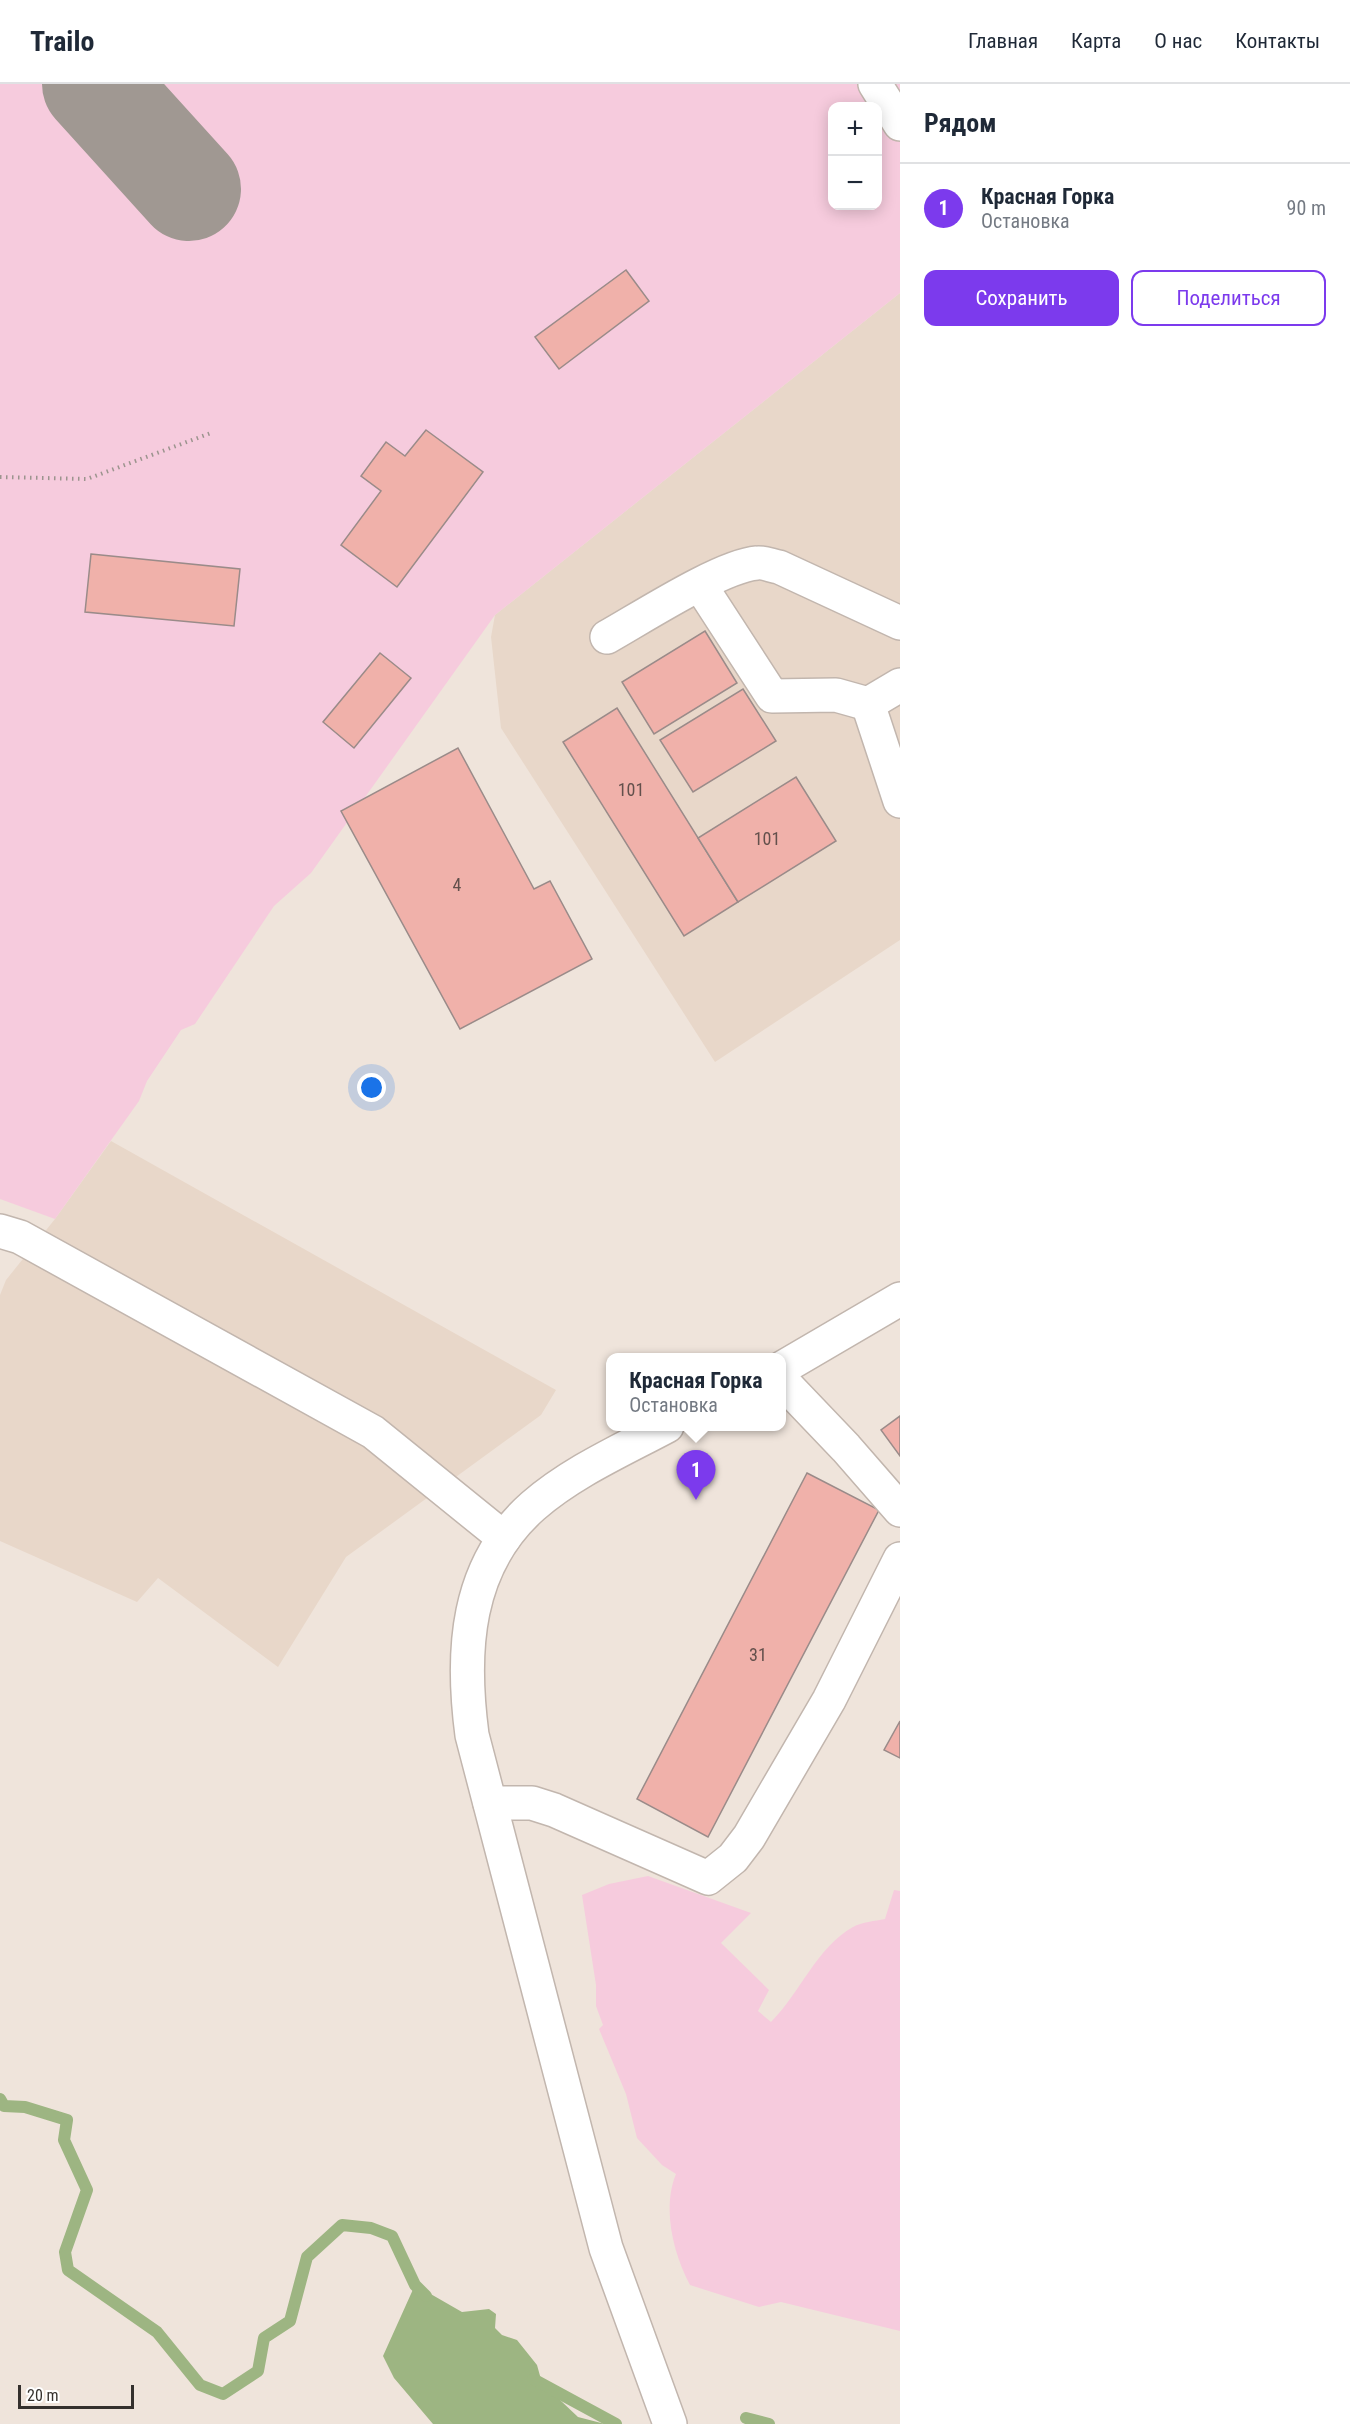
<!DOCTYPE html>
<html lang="ru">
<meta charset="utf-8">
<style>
body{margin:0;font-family:"Roboto Condensed",sans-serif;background:#f6f6f7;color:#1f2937}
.controls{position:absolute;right:18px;top:18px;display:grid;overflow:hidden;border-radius:12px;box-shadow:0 3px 15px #0003}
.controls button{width:54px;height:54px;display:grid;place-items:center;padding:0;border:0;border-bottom:2px solid #e0e1e3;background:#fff;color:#1f2937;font:30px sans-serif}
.scale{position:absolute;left:18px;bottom:15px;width:116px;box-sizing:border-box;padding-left:6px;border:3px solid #34302d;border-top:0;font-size:16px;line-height:21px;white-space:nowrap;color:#34302d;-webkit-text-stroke:4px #fff;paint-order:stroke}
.you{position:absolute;left:372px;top:1004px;width:21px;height:21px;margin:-15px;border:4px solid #fff;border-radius:50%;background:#1a73e8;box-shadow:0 0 0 9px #1a73e833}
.badge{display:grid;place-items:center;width:39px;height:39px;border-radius:50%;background:#7c3aed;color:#fff;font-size:20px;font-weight:700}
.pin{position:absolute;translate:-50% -50px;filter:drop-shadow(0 2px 3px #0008)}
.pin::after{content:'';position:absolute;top:32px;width:21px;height:18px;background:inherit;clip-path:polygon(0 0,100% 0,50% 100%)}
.popup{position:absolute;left:606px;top:1269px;width:180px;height:78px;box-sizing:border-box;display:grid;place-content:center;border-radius:12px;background:#fff;filter:drop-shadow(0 2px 4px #0005);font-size:20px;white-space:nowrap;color:#747a83}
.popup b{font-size:22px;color:#1f2937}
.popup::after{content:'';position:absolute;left:50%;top:100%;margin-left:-12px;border:12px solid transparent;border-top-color:#fff}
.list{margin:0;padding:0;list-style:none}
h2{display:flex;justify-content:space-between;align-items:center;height:78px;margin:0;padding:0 24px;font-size:26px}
h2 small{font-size:20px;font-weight:400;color:#747a83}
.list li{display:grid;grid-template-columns:39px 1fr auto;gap:18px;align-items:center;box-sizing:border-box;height:90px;padding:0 24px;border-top:2px solid #e0e1e3}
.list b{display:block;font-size:22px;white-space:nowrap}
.list p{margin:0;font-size:20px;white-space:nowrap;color:#747a83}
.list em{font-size:20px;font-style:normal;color:#747a83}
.actions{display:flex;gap:12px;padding:18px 24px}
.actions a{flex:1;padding:14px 0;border:2px solid #7c3aed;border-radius:12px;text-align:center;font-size:21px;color:#7c3aed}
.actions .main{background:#7c3aed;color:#fff}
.map{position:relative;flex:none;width:900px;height:2340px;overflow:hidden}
header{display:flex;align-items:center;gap:36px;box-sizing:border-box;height:84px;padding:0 30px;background:#fff;border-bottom:2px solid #e0e1e3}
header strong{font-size:28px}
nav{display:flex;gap:33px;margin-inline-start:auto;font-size:21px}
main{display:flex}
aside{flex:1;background:#fff}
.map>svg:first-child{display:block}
</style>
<header>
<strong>Trailo</strong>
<nav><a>Главная</a><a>Карта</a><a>О нас</a><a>Контакты</a></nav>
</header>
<main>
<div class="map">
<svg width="900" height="2340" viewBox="0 0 900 2340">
<rect width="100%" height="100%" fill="#efe4db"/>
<!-- built -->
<g fill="#e8d7c9">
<path d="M900,209V856L715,978L501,644L491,553L495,531Z"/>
<path d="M111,1057L556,1306L541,1331L346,1473L278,1583L158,1494L137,1518L0,1457V1211L6,1196L55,1135Z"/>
</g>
<!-- green -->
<g fill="#f6cbdd" fill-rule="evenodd">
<path d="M0,0H900V209L495,531L311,789L274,822L195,940L181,946L147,997L139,1017L55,1135L0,1115ZM832,22H878V122H832Z"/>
<path d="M648,1792L751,1829L721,1859L769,1906L758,1927L771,1938C800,1909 817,1863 853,1843C862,1838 875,1837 885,1835L894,1806L900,1807V2247L781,2218L759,2223L690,2201C673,2169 662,2124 676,2090L662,2081L637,2054L626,2010L599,1945L603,1941L596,1922V1901L582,1811L609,1800Z"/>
</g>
<!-- water -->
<path fill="#9db582" d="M415,2201L462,2228L489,2225L496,2230L495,2244L502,2251L517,2256L537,2281L542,2299L578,2333L605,2340H433L394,2294L383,2272Z"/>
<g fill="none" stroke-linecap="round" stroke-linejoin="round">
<!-- stream -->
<g stroke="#9db582" stroke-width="12">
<path d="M0,2015L4,2022L25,2023L67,2036L64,2056L87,2106L65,2168L68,2186L157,2248L200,2301L223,2310L258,2287L264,2254L290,2237L307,2173L342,2141L371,2144L392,2152L415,2201L426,2212"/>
<path d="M533,2295L616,2340"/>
<path d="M746,2334L769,2340"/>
</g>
<!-- taxiway -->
<path stroke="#a09892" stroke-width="104" d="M94,0L189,105"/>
</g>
<!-- building -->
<g fill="#f0b1aa" stroke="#9a8b89" stroke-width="1.5">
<path d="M626,186L649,217L559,285L535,253Z"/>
<path d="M426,346L483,388L397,503L341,461L381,407L361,392L386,358L405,372Z"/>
<path d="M91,470L240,485L234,542L85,528Z"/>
<path d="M705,547L737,599L654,650L622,598Z"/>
<path d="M380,569L411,594L354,664L323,638Z"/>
<path d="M743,605L776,657L693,708L660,656Z"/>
<path d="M617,624L738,818L684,852L563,658Z"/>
<path d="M458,664L534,805L550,797L592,875L460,945L341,727Z"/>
<path d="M796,693L836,757L738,818L698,754Z"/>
<path d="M900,1332V1372L881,1346Z"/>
<path d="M807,1389L879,1426L708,1753L637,1715Z"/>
<path d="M900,1637V1674L884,1666Z"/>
</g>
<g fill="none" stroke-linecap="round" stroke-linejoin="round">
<defs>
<g id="minor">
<path d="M875,0L900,40"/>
<path d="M700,501L772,612L836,611L868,620L900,601"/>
<path d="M607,553C641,534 721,482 757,479C764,478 772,482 779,483L900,539"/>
<path d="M868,620L900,717"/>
<path d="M0,1147L20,1153L373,1348L504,1454"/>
<path d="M782,1284L900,1215"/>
<path d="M782,1297L846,1364L900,1426"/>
<path d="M667,1342C622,1366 572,1388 533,1422C465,1482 461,1568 472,1651L606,2164L670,2340"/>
<path d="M490,1719H532L554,1726L708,1794L733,1774L749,1753L829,1616L900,1475"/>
</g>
</defs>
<!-- minor casing -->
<use href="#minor" stroke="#c2b6ae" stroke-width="36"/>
<!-- path -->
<path stroke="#9c948e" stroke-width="4" stroke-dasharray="1.5 4.5" stroke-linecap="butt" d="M0,393L87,395L211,349"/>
<!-- minor -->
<use href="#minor" stroke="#fff" stroke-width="33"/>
</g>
<g text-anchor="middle" stroke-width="4.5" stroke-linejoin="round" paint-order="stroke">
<!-- number labels -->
<g font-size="18" fill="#63504c">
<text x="631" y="712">101</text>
<text x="767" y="761">101</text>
<text x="457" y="807">4</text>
<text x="758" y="1577">31</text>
</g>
</g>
</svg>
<div class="controls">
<button>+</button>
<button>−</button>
</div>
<div class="scale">20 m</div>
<div class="you"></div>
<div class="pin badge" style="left:696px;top:1416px">1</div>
<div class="popup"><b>Красная Горка</b>Остановка</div>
</div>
<aside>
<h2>Рядом<small></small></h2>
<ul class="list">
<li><span class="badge">1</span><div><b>Красная Горка</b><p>Остановка</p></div><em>90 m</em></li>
</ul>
<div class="actions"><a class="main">Сохранить</a><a>Поделиться</a></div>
</aside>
</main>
